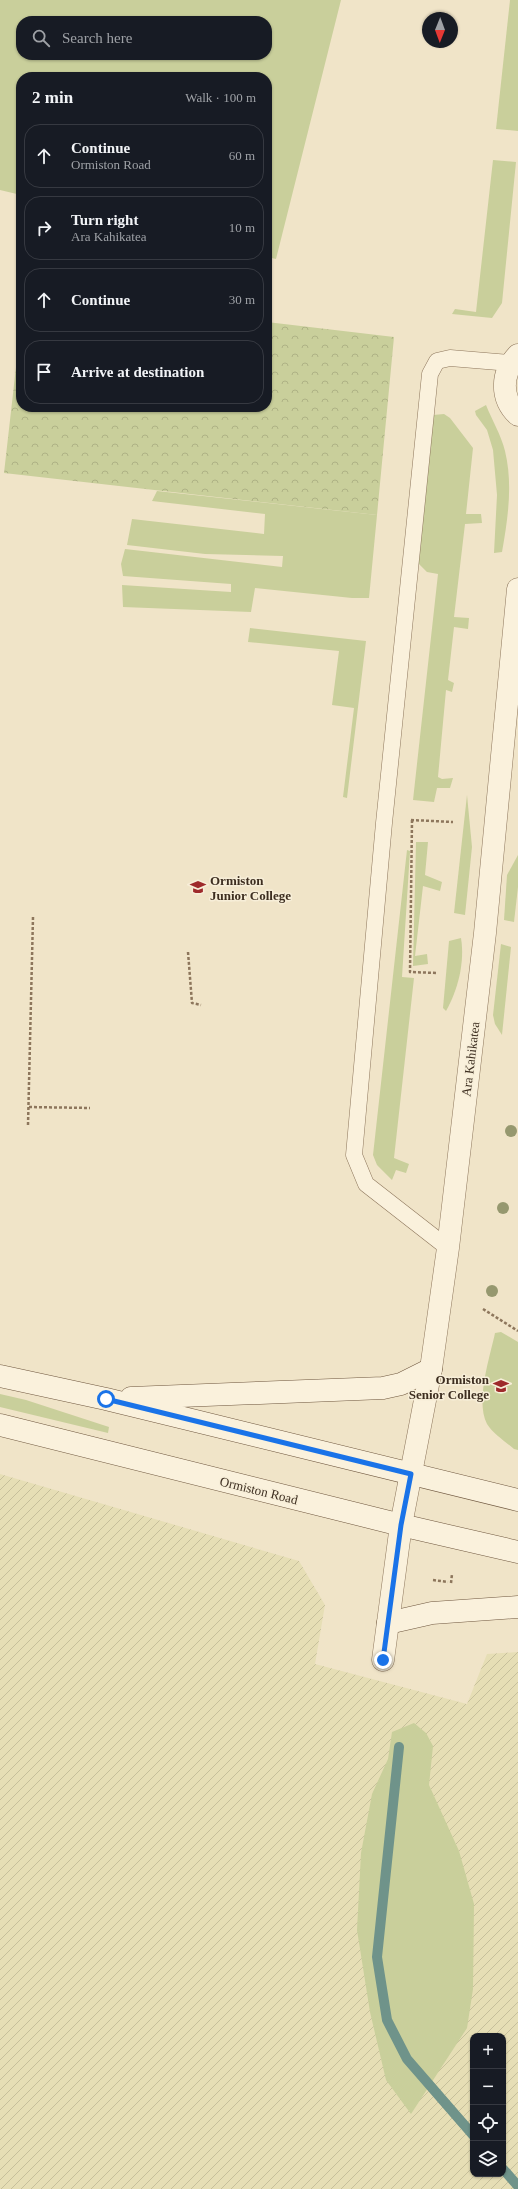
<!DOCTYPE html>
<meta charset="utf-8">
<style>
body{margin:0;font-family:"Times New Roman",serif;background:#20242c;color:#f1f3f6}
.controls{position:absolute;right:12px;bottom:12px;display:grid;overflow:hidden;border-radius:8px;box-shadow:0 1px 3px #0004}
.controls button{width:36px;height:36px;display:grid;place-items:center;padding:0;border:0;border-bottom:1px solid #363941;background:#171b24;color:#f1f3f6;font:20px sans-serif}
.compass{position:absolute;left:422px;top:12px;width:36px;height:36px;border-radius:50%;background:#171b24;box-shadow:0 1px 3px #0004;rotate:181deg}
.stop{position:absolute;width:12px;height:12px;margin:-9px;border:3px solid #1a73e8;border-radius:50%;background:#fff}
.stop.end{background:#1a73e8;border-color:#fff;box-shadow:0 1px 4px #0008}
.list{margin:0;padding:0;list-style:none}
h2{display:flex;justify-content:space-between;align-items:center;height:52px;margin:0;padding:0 16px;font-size:17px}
h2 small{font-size:13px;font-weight:400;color:#9ea1a6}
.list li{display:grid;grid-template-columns:26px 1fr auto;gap:12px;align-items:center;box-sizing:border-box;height:64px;margin:0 8px 8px;padding:0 8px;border:1px solid #363941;border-radius:16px}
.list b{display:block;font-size:15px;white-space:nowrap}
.list p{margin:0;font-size:13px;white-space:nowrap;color:#9ea1a6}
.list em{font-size:13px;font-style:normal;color:#9ea1a6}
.icon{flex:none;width:22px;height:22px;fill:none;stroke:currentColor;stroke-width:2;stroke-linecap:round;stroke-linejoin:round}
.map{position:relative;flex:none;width:518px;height:2189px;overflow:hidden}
.search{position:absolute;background:#171b24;box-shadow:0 1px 3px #0004;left:16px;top:16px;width:256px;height:44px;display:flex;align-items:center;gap:10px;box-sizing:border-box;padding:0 14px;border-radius:16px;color:#9ea1a6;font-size:15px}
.panel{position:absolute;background:#171b24;box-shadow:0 1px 3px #0004;left:16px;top:72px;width:256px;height:340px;border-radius:16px}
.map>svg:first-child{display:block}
</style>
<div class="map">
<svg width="518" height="2189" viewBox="0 0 518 2189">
<defs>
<pattern id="farmland-furrows" width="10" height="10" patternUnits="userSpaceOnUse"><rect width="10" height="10" fill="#e6deb5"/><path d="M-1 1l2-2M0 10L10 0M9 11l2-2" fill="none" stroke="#c6bf9b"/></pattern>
<pattern id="forest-crowns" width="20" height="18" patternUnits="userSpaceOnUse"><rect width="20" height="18" fill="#c9cf9b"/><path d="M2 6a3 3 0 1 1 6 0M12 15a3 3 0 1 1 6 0" fill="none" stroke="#aeb285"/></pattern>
</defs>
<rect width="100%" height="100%" fill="#f0e4c8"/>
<!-- farmland -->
<path fill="url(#farmland-furrows)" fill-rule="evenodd" d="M0,1474L299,1561L325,1605L315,1664L467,1704L487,1654L518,1652V2189H0ZM473,2036H503V2174H473Z"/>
<!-- green -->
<g fill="#c9cf9b" fill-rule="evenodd">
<path d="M0,0H341L276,259L267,257V77H21V195L0,190ZM21,21H267V55H21Z"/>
<path d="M510,0H518V131L496,129Z"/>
<path d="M493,160L516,162L502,303L492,318L452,314L455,309L476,312Z"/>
<path d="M486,405C492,420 501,435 505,451C513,484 508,518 502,552L494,553L497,495L493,450L487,430L476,415L475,411Z"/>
<path d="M444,414L450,418L473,448L466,514H481L482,523L465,524L454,617L469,618L468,629L454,627L448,680L454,683L452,692L446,690L438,777L442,779L453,778L450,788H437L434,802L413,800L438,574L427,572L418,563L433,415Z"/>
<path d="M157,491L377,515L369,598H352L255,588L251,612L123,607L122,585L231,592V584L123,576L121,564L125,549L282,567L283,556L205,554L127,545L132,519L264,534L265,514L152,501Z"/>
<path d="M250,628L366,641L347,798L343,797L354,708L332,705L339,651L248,642Z"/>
<path d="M467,795L472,847L465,915L454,913Z"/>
<path d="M416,842H428L425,875L442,882L440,891L423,886L415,956L427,954L428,964L413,966Z"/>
<path d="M407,850L410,851L402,977L414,978L394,1158L409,1164L406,1173L396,1170L392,1180L377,1165L373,1155Z"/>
<path d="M518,855V887L514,922L504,920L507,875Z"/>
<path d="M461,938C465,962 458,990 446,1011L443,1008L449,941Z"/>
<path d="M501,944L511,947L502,1035L495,1024L493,1015Z"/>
<path d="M501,1332L518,1342V1450L514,1449C505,1441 493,1434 487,1424C475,1401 490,1357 495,1333Z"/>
<path d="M0,1394L26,1400L109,1427L108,1433L0,1407Z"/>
<path d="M414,1723L426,1733L433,1746L429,1785L459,1851L474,1904L473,1989L467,2028L411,2114L386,2080L370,2012L357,1930L361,1853L372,1794L388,1759L392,1732Z"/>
</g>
<!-- forest -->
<path fill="url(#forest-crowns)" d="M267,322L394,337L377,515L4,473L21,323V407H267Z"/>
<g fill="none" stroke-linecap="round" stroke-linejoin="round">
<!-- stream -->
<g stroke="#6f938a" stroke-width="10">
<path d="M399,1747L377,1957L387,2020L407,2059L473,2135"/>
<path d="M503,2169L518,2186"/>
</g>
<defs>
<path id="lane" d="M448,1248L366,1184L354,1155L384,823L430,374L437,361L450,358L511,363"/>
<g id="street">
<path d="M518,355C501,373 500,398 518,415"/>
<path d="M383,1660L401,1525L431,1369L448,1248L485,933L518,589"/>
</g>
<g id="secondary">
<path d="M0,1376L106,1399L518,1500"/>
<path d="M131,1398L383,1388L401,1384L431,1369"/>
<path d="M0,1425L401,1525L518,1552"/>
<path d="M388,1623L432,1613L518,1607"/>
</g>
</defs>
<!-- lane casing -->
<use href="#lane" stroke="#8d765c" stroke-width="17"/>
<!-- street casing -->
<use href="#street" stroke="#8d765c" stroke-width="23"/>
<!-- secondary casing -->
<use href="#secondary" stroke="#6f573f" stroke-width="23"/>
<!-- path -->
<g stroke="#8d765c" stroke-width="2.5" stroke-dasharray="3 2" stroke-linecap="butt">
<path d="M411,820L453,822"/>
<path d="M412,820L410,972L437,973"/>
<path d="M188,952L192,1003L201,1005"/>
<path d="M29,1107L90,1108"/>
<path d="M28,1125L33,917"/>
<path d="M483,1309L518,1331"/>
<path d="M433,1580L448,1582"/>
<path d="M451,1583L452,1574"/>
</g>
<!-- lane -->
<use href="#lane" stroke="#faf1dc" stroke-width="16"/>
<!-- street -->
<use href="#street" stroke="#faf1dc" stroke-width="22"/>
<!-- secondary -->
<use href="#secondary" stroke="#faf1dc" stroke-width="22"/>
</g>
<!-- trees -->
<g fill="#96986f">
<circle cx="511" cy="1131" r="6"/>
<circle cx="503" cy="1208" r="6"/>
<circle cx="492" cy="1291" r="6"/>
</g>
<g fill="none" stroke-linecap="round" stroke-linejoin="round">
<!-- route -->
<path stroke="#1a73e8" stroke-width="5" d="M106,1399L411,1474L401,1525L383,1660"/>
</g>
<!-- icons -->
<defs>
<symbol id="school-bare" viewBox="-9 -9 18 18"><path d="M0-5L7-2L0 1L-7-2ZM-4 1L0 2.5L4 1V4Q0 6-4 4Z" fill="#9e2a2b" stroke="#f7eed8" stroke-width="2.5" paint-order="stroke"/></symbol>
</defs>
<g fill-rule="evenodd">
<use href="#school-bare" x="187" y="876" width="22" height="22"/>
<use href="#school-bare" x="490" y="1375" width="22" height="22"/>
</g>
<g text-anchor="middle" stroke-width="3" stroke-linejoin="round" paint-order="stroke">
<!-- poi labels -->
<g font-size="13" font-weight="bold" fill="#3d2e20" stroke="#f7eed8" text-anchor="start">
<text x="210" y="885">Ormiston<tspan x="210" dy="15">Junior College</tspan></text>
<text x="489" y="1384" text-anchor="end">Ormiston<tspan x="489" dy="15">Senior College</tspan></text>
</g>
<!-- street labels -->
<g font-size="13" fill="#3d2e20" stroke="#f7eed8">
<text transform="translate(470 1059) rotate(-83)" y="5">Ara Kahikatea</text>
<text transform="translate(259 1490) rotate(14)" y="5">Ormiston Road</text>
</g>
</g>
</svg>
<div class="controls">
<button>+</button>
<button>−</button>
<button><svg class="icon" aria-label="locate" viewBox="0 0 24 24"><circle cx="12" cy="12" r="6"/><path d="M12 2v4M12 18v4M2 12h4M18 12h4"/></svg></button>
<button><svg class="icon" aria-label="layers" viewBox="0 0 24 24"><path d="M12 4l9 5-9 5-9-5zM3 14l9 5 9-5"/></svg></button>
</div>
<svg class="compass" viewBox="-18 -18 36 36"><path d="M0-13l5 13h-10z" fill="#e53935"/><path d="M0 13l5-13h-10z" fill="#9ea1a6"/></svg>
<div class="stop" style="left:106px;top:1399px"></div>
<div class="stop end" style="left:383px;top:1660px"></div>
<div class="search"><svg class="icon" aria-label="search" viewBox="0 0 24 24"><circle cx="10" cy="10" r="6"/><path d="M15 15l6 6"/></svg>Search here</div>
<section class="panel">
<h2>2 min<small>Walk · 100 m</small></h2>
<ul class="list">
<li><svg class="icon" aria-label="ahead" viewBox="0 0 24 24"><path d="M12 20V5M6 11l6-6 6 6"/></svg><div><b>Continue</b><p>Ormiston Road</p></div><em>60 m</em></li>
<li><svg class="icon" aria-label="right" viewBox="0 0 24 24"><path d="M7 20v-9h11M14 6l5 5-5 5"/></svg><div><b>Turn right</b><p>Ara Kahikatea</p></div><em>10 m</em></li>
<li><svg class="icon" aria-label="ahead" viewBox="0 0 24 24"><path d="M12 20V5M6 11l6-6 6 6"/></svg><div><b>Continue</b></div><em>30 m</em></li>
<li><svg class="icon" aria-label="arrive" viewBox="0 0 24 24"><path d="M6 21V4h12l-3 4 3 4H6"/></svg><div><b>Arrive at destination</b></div></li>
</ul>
</section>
</div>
